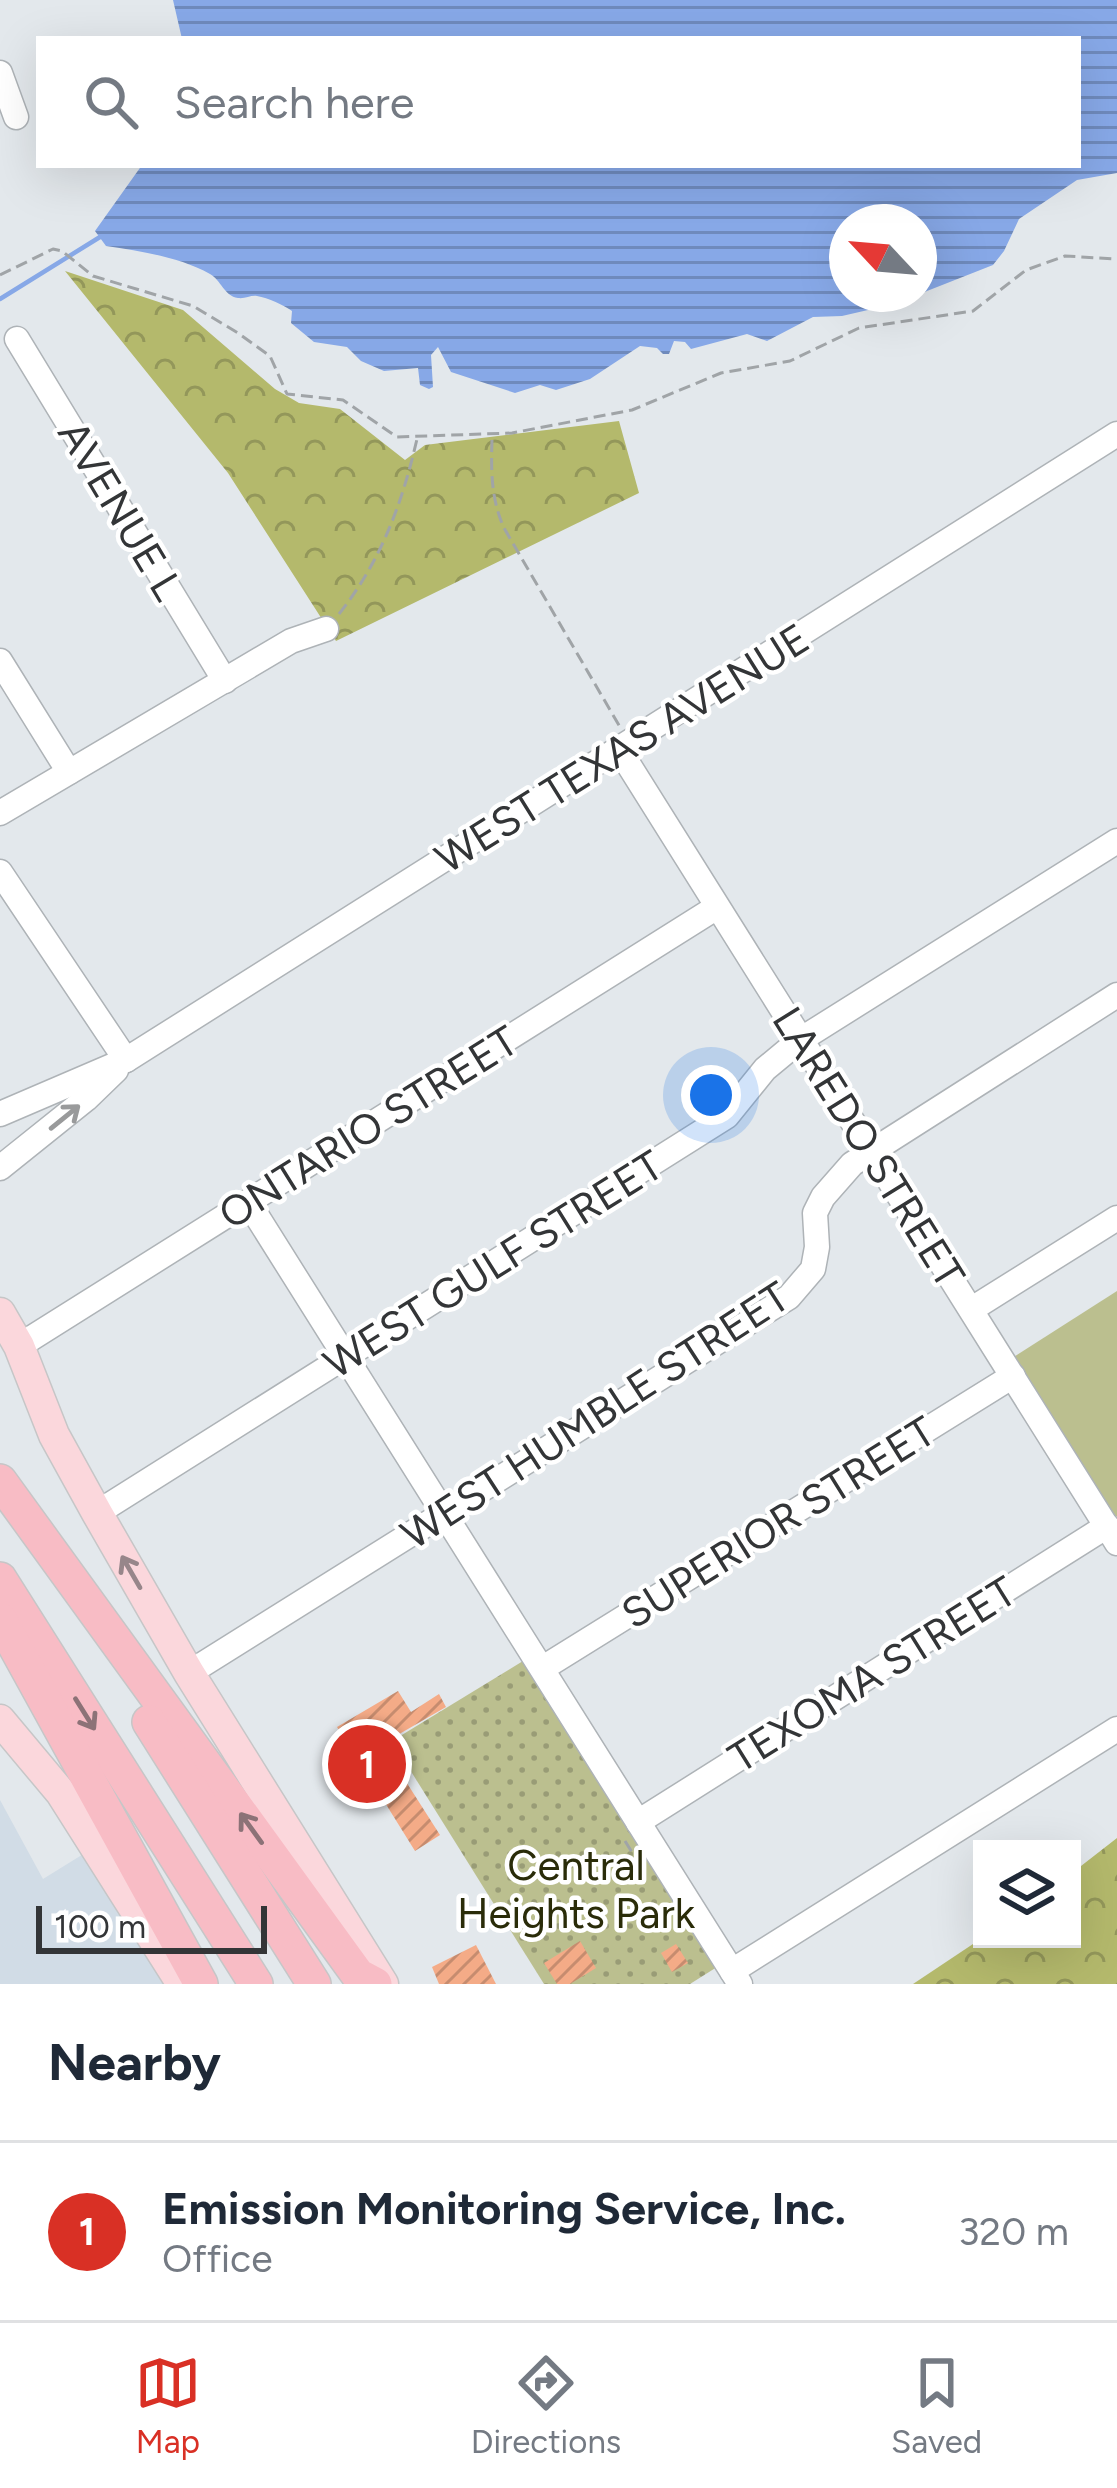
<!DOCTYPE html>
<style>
body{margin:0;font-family:Figtree,sans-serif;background:#f2f2f3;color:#1f2937}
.controls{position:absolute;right:36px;bottom:36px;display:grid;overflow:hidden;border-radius:0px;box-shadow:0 12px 48px #0002}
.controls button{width:108px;height:108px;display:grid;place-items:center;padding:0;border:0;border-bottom:3px solid #e0e1e3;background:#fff;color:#1f2937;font:60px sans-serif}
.compass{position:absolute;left:829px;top:204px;width:108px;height:108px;border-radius:50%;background:#fff;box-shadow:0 12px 48px #0002;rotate:296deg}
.scale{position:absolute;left:36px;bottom:30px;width:231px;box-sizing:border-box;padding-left:12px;border:6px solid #333537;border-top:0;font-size:33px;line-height:42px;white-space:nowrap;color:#333537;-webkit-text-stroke:9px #fff;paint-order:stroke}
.you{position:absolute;left:711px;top:1095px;width:42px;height:42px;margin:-30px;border:9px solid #fff;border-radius:50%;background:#1a73e8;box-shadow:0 0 0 18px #1a73e833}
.badge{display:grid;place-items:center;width:78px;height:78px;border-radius:50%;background:#d93025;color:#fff;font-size:39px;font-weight:700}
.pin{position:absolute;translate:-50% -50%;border:6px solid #fff;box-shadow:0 3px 12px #0006}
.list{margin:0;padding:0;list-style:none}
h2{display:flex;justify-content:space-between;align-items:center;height:156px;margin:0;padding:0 48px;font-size:51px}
h2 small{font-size:39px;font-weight:400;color:#747a83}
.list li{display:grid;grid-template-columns:78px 1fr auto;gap:36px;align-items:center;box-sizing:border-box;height:180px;padding:0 48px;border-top:3px solid #e0e1e3}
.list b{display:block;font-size:45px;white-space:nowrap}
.list p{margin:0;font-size:39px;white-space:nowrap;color:#747a83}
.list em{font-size:39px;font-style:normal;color:#747a83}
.icon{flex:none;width:66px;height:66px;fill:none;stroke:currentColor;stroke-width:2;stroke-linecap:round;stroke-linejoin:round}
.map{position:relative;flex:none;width:1117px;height:1984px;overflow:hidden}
.search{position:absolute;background:#fff;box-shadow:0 12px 48px #0002;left:36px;right:36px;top:36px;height:132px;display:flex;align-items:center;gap:30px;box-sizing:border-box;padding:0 42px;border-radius:0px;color:#747a83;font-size:45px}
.sheet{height:336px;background:#fff}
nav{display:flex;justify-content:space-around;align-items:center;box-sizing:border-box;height:168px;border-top:3px solid #e0e1e3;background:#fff;font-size:33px;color:#747a83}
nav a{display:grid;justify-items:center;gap:6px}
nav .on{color:#d93025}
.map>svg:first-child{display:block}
</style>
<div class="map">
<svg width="1117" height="1984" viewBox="0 0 1117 1984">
<defs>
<pattern id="forest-crowns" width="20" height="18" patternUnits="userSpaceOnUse" patternTransform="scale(3)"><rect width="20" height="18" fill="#b4b96c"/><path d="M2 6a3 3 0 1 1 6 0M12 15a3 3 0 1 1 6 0" fill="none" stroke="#93975a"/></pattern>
<pattern id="park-dots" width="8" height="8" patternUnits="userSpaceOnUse" patternTransform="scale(3)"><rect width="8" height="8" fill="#bbbf8f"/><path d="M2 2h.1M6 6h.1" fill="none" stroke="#999c76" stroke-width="1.8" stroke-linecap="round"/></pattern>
<pattern id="water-rules" width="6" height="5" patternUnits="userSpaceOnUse" patternTransform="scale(3)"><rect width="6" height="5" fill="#87a8e7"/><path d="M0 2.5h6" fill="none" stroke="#6f8abc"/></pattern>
<pattern id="building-hatch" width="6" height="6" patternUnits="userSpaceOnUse" patternTransform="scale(3)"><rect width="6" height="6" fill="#f4ab87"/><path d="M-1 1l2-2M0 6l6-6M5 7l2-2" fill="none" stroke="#c68c6f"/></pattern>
</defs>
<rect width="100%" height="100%" fill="#e3e8ec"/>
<!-- built -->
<path fill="#d1dce6" d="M0,1800L43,1879L85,1853L165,1984H0Z"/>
<!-- grass -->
<path fill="#bbbf8f" d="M1117,1291V1516L1113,1519L1012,1358Z"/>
<!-- forest -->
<g fill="url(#forest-crowns)">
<path d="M65,271L183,310L275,389L299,403L340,409L405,460L425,445L619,421L639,493L336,641L228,473Z"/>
<path d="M1117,1838V1984H913L982,1938L1072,1939V1873Z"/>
</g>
<!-- park -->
<path fill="url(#park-dots)" d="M523,1661L717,1967L690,1984H544L392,1741Z"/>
<!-- water -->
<path fill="url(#water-rules)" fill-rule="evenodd" d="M173,0H1117V173L1077,180L1019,219L1004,251L993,265L894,304L842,316L813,317L767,341L747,334L691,349L685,342L674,341L669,354H663L657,348L640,346L590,379L556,390L540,385L515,393L451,372L438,347L431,355L433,387L429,389L420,385L418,368L384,371L361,361L347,347L314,342L291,323L292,311C284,305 268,298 257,296C251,295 245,299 238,298C224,296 221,280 210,274C180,257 140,251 106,246L95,231L142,165H1078V39H182ZM847,222H919V294H847Z"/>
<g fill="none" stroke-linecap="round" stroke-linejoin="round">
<!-- stream -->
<path stroke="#87a8e7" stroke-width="4.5" d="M0,299L100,237"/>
</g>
<!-- building -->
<g fill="url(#building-hatch)">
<path d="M398,1691L411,1712L439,1694L446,1707L382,1744L440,1835L415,1851L369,1777L365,1780L351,1759L355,1756L337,1727Z"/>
<path d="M580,1941L596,1968L570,1984H557L544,1963Z"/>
<path d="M676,1944L688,1963L672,1972L661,1953Z"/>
<path d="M476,1945L496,1984H439L432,1967Z"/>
</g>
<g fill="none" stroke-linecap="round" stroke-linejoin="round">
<defs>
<g id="minor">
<path d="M0,73L16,117"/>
<path d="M17,339L225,681"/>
<path d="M0,661L69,772"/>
<path d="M620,751L1117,1543"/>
<path d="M0,813L291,641L326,629"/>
<path d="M0,872L126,1060"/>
<path d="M0,1114L126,1060L1117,434"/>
<path d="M0,1168L86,1099L116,1070"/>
<path d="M248,1202L740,1984"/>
<path d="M972,1309L1117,1218"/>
<path d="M19,1346L717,907"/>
<path d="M97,1513L727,1116L765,1069L800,1040L1117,841"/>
<path d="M543,1668L1013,1376"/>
<path d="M189,1673L789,1297L813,1269L817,1247L815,1213L823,1197L852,1164L1117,995"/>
<path d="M638,1822L1107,1526"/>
<path d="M732,1971L1117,1729"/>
</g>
<g id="major">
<path d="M0,1313L19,1346L54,1435L97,1513L189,1673L383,1984"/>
<path d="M0,1720L61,1793L182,1984"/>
</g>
<g id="highway">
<path d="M0,1481L358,1975L375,1984"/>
<path d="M0,1579L256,1984"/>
<path d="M0,1619L201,1984"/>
<path d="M149,1722L314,1984"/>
</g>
</defs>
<!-- minor casing -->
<use href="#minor" stroke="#aeb3b7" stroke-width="27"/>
<!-- major casing -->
<use href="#major" stroke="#c6c6c7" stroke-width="33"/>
<!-- highway casing -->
<use href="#highway" stroke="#c6c6c7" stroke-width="36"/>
<!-- path -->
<g stroke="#a0a4a7" stroke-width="3" stroke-dasharray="12 6" stroke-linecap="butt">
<path d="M0,275L53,249L62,251L93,276L193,306L238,333L270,356L287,394L343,400L397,437L512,433L632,410L721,373L790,361L859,328L973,311L1026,270L1065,256L1117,259"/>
<path d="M492,440C491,471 491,499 504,528L620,727"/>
<path d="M339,614C381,561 402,504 417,439"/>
<path d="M625,1841L640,1865"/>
</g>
<!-- minor -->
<use href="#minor" stroke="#fff" stroke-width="24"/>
<!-- major -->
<use href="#major" stroke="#fbd7dc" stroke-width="30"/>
<!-- highway -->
<use href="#highway" stroke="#f8bcc5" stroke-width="33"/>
</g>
<!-- one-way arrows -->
<defs><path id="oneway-shaft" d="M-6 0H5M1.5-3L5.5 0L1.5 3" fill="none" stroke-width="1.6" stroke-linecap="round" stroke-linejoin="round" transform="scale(3)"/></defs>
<use stroke="#999a9b" href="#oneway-shaft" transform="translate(65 1117) rotate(-39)"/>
<use stroke="#97868a" href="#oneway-shaft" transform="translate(131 1572) rotate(-120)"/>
<g stroke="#8c7277">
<use href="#oneway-shaft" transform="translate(85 1714) rotate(58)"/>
<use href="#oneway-shaft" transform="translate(251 1828) rotate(-126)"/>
</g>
<g text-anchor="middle" stroke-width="9" stroke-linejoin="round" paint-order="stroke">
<!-- street labels -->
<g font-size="42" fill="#333537" stroke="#fff">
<text transform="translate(121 510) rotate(59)" y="15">AVENUE L</text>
<text transform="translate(622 748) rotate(-32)" y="15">WEST TEXAS AVENUE</text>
<text transform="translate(368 1127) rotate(-32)" y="15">ONTARIO STREET</text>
<text transform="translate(869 1147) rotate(58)" y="15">LAREDO STREET</text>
<text transform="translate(493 1264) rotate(-32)" y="15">WEST GULF STREET</text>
<text transform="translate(595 1415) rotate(-33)" y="15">WEST HUMBLE STREET</text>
<text transform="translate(778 1522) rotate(-32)" y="15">SUPERIOR STREET</text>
<text transform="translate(872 1674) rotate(-32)" y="15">TEXOMA STREET</text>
</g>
<!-- park labels -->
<g font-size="42" fill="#2a2c09" stroke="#fff">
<text x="576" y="1880">Central<tspan x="576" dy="48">Heights Park</tspan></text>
</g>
</g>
</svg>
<div class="controls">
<button><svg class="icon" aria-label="layers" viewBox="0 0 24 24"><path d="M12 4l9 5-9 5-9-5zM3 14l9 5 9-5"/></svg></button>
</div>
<svg class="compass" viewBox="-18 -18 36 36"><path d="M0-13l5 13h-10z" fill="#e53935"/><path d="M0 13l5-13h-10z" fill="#747a83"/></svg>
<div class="scale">100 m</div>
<div class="you"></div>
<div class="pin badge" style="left:367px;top:1764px">1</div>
<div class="search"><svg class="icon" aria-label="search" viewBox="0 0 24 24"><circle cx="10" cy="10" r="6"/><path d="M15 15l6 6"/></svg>Search here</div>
</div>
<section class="sheet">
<h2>Nearby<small></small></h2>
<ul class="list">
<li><span class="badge">1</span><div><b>Emission Monitoring Service, Inc.</b><p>Office</p></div><em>320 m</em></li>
</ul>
</section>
<nav>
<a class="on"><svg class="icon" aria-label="map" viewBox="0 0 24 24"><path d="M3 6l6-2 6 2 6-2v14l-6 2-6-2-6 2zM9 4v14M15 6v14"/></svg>Map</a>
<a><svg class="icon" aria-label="directions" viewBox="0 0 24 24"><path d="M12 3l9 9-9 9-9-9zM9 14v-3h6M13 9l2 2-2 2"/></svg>Directions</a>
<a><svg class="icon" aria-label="saved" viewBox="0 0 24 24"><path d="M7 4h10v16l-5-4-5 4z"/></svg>Saved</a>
</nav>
